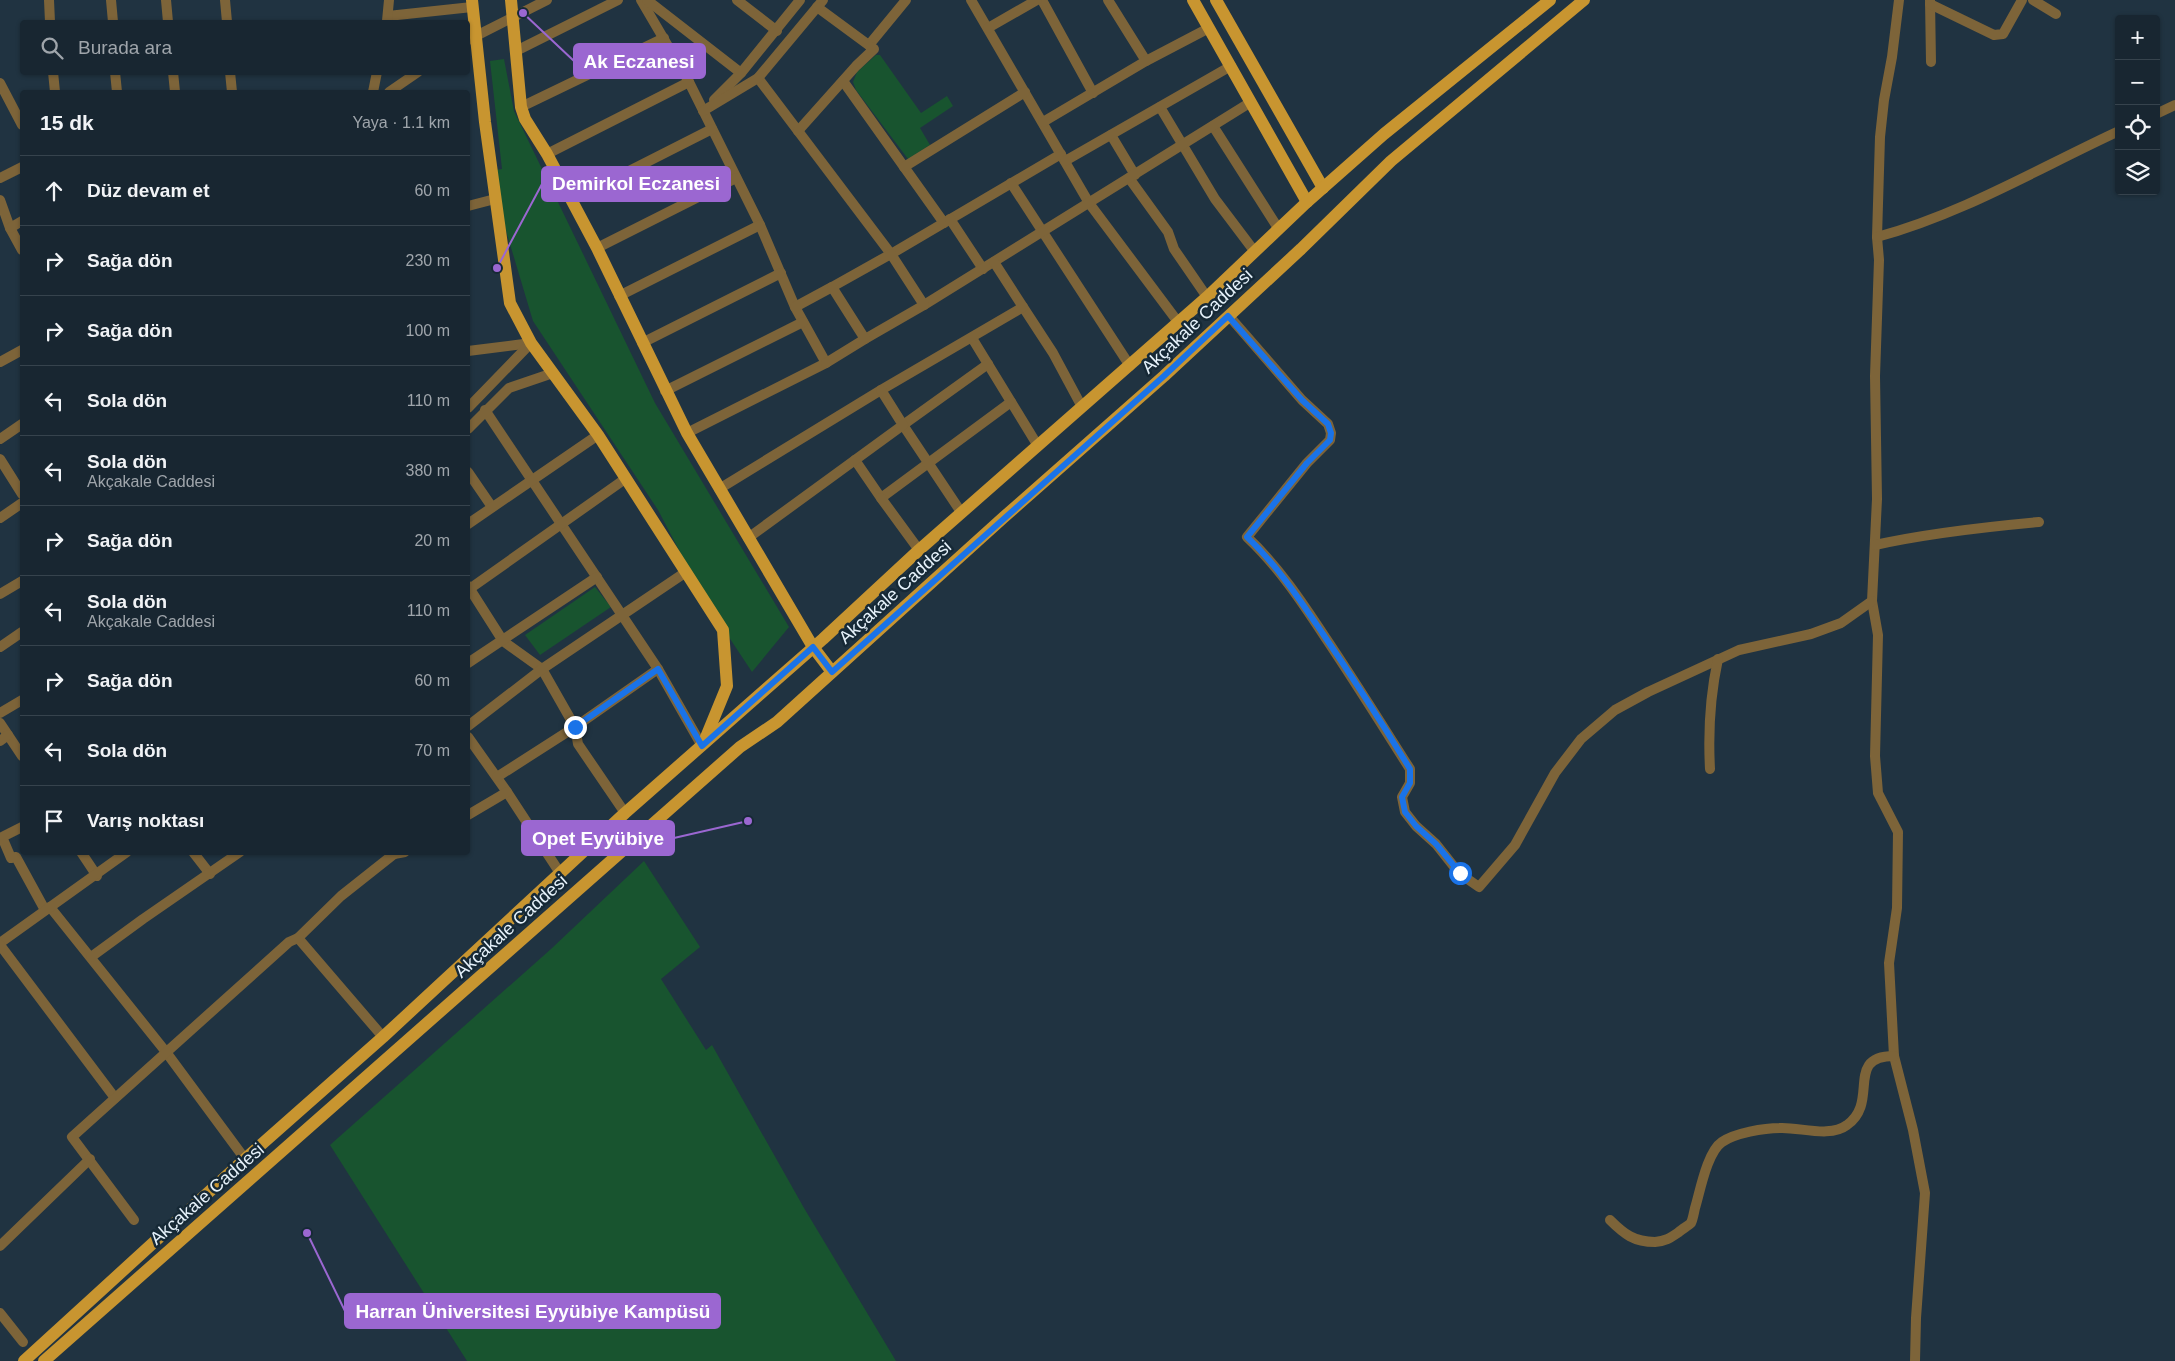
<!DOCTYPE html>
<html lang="tr">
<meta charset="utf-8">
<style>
body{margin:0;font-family:Arial,sans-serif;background:#212e39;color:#f1f3f6}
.controls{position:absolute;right:15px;top:15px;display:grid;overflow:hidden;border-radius:5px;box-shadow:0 1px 4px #0004}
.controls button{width:45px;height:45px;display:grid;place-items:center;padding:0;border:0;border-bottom:1px solid #36434d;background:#182631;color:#f1f3f6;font:25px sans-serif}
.stop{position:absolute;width:15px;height:15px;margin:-11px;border:4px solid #1a73e8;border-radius:50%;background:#fff}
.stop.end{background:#1a73e8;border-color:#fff;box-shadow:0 1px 5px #0008}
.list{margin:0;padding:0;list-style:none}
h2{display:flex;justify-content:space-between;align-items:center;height:65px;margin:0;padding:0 20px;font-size:21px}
h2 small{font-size:16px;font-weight:400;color:#9fa5ab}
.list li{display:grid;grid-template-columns:32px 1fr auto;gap:15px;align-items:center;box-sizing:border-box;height:70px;padding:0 20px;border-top:1px solid #36434d}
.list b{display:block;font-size:19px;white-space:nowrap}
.list p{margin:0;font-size:16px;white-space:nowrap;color:#9fa5ab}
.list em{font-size:16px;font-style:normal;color:#9fa5ab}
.icon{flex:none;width:28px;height:28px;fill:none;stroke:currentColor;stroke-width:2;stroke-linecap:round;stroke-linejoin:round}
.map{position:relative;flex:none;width:2175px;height:1361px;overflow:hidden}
.search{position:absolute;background:#182631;box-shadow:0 1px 4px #0004;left:20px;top:20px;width:450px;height:55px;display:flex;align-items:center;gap:12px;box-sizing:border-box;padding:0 18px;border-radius:5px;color:#9fa5ab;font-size:19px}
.panel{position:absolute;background:#182631;box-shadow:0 1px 4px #0004;left:20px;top:90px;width:450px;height:765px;border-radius:5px}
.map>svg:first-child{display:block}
</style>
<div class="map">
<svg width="2175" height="1361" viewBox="0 0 2175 1361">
<rect width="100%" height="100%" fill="#203341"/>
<!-- green -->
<g fill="#18542f">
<path d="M876,55H880L921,113L947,96L953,106L920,128L930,145L908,159L856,90L853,82L857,72Z"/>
<path d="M504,59L514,111L655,403L789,627L752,672L709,607L658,510L533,321L501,214L495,170L502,169L490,61Z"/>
<path d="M595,587L611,607L540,655L525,635Z"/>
<path d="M644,861L700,947L661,979L706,1050L712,1045L804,1208L896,1361H467L330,1145L551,949Z"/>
</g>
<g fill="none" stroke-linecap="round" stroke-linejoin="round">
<!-- minor -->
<g stroke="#7d6439" stroke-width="10">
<path d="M49,0L50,22"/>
<path d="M111,0L113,22"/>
<path d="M166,0L168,22"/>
<path d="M225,0L227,22"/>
<path d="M641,0L689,82L760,225L795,307L826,363L687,433"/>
<path d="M647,0L741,73"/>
<path d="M737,0L777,31"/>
<path d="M971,0L1089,203L1178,322"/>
<path d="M1042,0L1093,93"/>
<path d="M1108,0L1146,61"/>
<path d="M1899,0L1892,57L1884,100L1880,137L1877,237L1879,260L1875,376L1877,499L1872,601L1878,635L1875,756L1878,793L1898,832L1897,908L1889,963L1894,1056L1913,1130L1925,1193L1916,1318L1915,1361"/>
<path d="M1930,0L1931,62"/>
<path d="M2033,0L2056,14"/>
<path d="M1930,4L1994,35L2003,34L2022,0"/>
<path d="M388,16L472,7"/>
<path d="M387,21L389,0"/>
<path d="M988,28L1037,0"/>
<path d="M468,40L547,0"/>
<path d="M869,45L906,0"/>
<path d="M516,51L618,0"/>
<path d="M53,72L55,92"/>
<path d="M115,72L117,92"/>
<path d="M173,72L175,92"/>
<path d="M230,72L232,92"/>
<path d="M758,78L891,254L1061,154"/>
<path d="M843,81L944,223"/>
<path d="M0,83L22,125"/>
<path d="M373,92L377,72"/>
<path d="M389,92L418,72"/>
<path d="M714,100L741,73L800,0"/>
<path d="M521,107L664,38"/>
<path d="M1160,107L1215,199L1255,252"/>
<path d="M703,111L758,78L823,0"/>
<path d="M2156,114L2175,105"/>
<path d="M1043,122L1146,61L1209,28"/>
<path d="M1213,126L1278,228"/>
<path d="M798,131L856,66L874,49L817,7"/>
<path d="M1111,135L1135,175"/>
<path d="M547,154L689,82"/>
<path d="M1065,161L1231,66"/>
<path d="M904,167L1025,92"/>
<path d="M0,178L22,167"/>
<path d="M1129,178L1168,232L1174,249L1207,297"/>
<path d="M1011,183L1130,366"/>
<path d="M0,200L10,228L22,250"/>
<path d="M572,200L712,129"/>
<path d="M468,206L495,199"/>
<path d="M950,219L983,269"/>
<path d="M10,228L22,221"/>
<path d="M1877,237C1962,214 2039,168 2119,131"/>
<path d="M597,248L736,178"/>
<path d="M619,296L760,225"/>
<path d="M795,307L832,287"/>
<path d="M1023,307L1053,353L1082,407"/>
<path d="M1229,316L1302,400L1328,424L1331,433L1330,440L1307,463L1247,537C1278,566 1302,602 1325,637C1354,680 1382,725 1410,769V783L1402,797L1405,812L1416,826L1436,844L1459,873L1479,887L1515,845L1555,773L1581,739L1615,710L1648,692L1739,650L1811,634L1841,623L1872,601"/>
<path d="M972,338L1038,446"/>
<path d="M865,339L924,305L1251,102"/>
<path d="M642,343L781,273"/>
<path d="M468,351L531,343"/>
<path d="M0,362L22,350"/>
<path d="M826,363L865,339L832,287L891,254L924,305"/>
<path d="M665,391L803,322"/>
<path d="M468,408L531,343"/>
<path d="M485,410L658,669L702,746"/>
<path d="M468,429L509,388L553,373"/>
<path d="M0,439L22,424"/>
<path d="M0,459L22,494"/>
<path d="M855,460L881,498L1011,402"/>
<path d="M468,472L492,507"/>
<path d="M719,489L881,390L1023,307L994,262"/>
<path d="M881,498L919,550"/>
<path d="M961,512L903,425L988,364"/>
<path d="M0,518L22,503"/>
<path d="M468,524L598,435"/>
<path d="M748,538L903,425L881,390"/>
<path d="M1875,545C1929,533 1984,527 2039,522"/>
<path d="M468,586L503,641L542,669L575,727L578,744L625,813"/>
<path d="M468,590L625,479"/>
<path d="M0,594L22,581"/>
<path d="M0,647L22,632"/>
<path d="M468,663L597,577"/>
<path d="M0,713L22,700"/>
<path d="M0,723L22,756"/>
<path d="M468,726L542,669L686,572"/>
<path d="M468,737L507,792L560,873"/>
<path d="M0,741L8,735"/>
<path d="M1710,769C1708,732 1710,696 1718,659"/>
<path d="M497,777L575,727L658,669"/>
<path d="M468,815L507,792"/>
<path d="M22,827L2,837L11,858L16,857L45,910"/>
<path d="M81,852L97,876"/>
<path d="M193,852L210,874"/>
<path d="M394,854L405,852"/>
<path d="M50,907L166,1052L245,1159"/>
<path d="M298,938L383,1037"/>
<path d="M0,943L127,852"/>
<path d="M0,945L115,1098"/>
<path d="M91,957L143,919L240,852"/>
<path d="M134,1220L72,1137L289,942L298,938L341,896L394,854L393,852"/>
<path d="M1610,1220C1624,1234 1634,1242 1655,1242C1666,1241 1670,1238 1679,1232C1682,1229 1688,1226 1691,1223C1693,1219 1694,1212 1695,1208C1700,1192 1707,1152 1722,1142C1735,1133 1764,1128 1780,1128C1800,1127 1830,1138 1847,1125C1880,1102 1844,1056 1894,1056"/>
<path d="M0,1246L90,1159"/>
<path d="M0,1313L23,1342"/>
</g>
<!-- major -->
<g stroke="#c89530" stroke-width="12">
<path d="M472,0L485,122L510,303L531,343L598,435L723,630L727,686L704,742"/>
<path d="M511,0L521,107L525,119L547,154L597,248L687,433L813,647L832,672"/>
<path d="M1193,0L1307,202"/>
<path d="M1216,0L1323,188"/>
<path d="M24,1361L245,1159L383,1037L625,813L823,639L919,550L1207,297L1307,202L1384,134L1550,0"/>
<path d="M44,1361L740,747L777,722L1004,517L1164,376L1301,249L1391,161L1584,0"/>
</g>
</g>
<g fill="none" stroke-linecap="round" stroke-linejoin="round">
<!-- route -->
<path stroke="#1a73e8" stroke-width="6" d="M575,727L658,669L702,746L813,647L832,672L1164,376L1228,316L1302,400L1328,424L1331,433L1330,440L1307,463L1247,537C1277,565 1300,600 1323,634C1353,678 1382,723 1410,769V783L1402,797L1405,812L1416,826L1436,844L1460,873"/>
</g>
<g text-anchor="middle" stroke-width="5" stroke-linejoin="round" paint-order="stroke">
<!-- street labels -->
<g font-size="18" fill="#e6f2fb" stroke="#162936">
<text transform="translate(1197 321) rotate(-43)" y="6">Akçakale Caddesi</text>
<text transform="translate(895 592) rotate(-42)" y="6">Akçakale Caddesi</text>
<text transform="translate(511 926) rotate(-42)" y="6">Akçakale Caddesi</text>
<text transform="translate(207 1194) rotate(-41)" y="6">Akçakale Caddesi</text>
</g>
</g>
<!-- callouts -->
<path fill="none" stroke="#9b67d1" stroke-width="2" d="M523 13L574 61M497 268L542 184M748 821L674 838M307 1233L345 1311"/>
<g fill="#9b67d1" stroke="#162936" stroke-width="2">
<circle cx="523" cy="13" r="5"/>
<circle cx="497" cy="268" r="5"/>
<circle cx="748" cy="821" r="5"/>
<circle cx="307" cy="1233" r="5"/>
</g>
<g fill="#9b67d1" stroke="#9b67d1" stroke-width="2">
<rect x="574" y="44" width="131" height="34" rx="5"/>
<rect x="542" y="167" width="188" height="34" rx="5"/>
<rect x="522" y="821" width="152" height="34" rx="5"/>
<rect x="345" y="1294" width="375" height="34" rx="5"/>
</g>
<g font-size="19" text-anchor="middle" font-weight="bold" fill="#fff">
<text x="639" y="68">Ak Eczanesi</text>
<text x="636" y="190">Demirkol Eczanesi</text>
<text x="598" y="845">Opet Eyyübiye</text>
<text x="533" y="1318">Harran Üniversitesi Eyyübiye Kampüsü</text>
</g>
</svg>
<div class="controls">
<button>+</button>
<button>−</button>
<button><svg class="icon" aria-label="locate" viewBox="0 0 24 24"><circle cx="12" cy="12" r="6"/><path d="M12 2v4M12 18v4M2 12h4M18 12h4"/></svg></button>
<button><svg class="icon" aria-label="layers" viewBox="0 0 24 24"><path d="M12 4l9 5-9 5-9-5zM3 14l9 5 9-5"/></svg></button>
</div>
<div class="stop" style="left:1460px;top:873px"></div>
<div class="stop end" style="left:575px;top:727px"></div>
<div class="search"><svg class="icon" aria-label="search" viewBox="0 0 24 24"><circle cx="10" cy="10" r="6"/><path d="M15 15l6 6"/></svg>Burada ara</div>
<section class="panel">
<h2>15 dk<small>Yaya · 1.1 km</small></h2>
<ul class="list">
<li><svg class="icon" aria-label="ahead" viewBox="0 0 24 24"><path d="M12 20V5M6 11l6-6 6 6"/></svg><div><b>Düz devam et</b></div><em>60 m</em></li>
<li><svg class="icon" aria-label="right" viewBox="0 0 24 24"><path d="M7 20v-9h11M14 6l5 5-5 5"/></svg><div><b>Sağa dön</b></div><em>230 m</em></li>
<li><svg class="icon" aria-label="right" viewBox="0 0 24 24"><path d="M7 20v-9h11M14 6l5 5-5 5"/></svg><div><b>Sağa dön</b></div><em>100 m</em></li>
<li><svg class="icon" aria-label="left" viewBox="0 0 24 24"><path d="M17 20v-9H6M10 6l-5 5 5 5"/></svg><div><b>Sola dön</b></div><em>110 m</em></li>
<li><svg class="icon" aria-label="left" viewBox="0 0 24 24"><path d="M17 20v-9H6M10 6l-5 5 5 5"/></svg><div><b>Sola dön</b><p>Akçakale Caddesi</p></div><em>380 m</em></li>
<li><svg class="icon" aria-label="right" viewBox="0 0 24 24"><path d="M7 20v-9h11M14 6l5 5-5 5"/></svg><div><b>Sağa dön</b></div><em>20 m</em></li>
<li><svg class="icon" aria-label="left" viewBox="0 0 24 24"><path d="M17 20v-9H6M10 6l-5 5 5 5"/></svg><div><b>Sola dön</b><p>Akçakale Caddesi</p></div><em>110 m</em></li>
<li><svg class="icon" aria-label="right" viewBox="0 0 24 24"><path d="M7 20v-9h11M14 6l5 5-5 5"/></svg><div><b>Sağa dön</b></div><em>60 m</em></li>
<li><svg class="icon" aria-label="left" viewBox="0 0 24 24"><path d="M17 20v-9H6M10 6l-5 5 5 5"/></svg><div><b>Sola dön</b></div><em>70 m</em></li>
<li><svg class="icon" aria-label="arrive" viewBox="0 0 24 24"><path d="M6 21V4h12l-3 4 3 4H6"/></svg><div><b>Varış noktası</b></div></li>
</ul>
</section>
</div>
